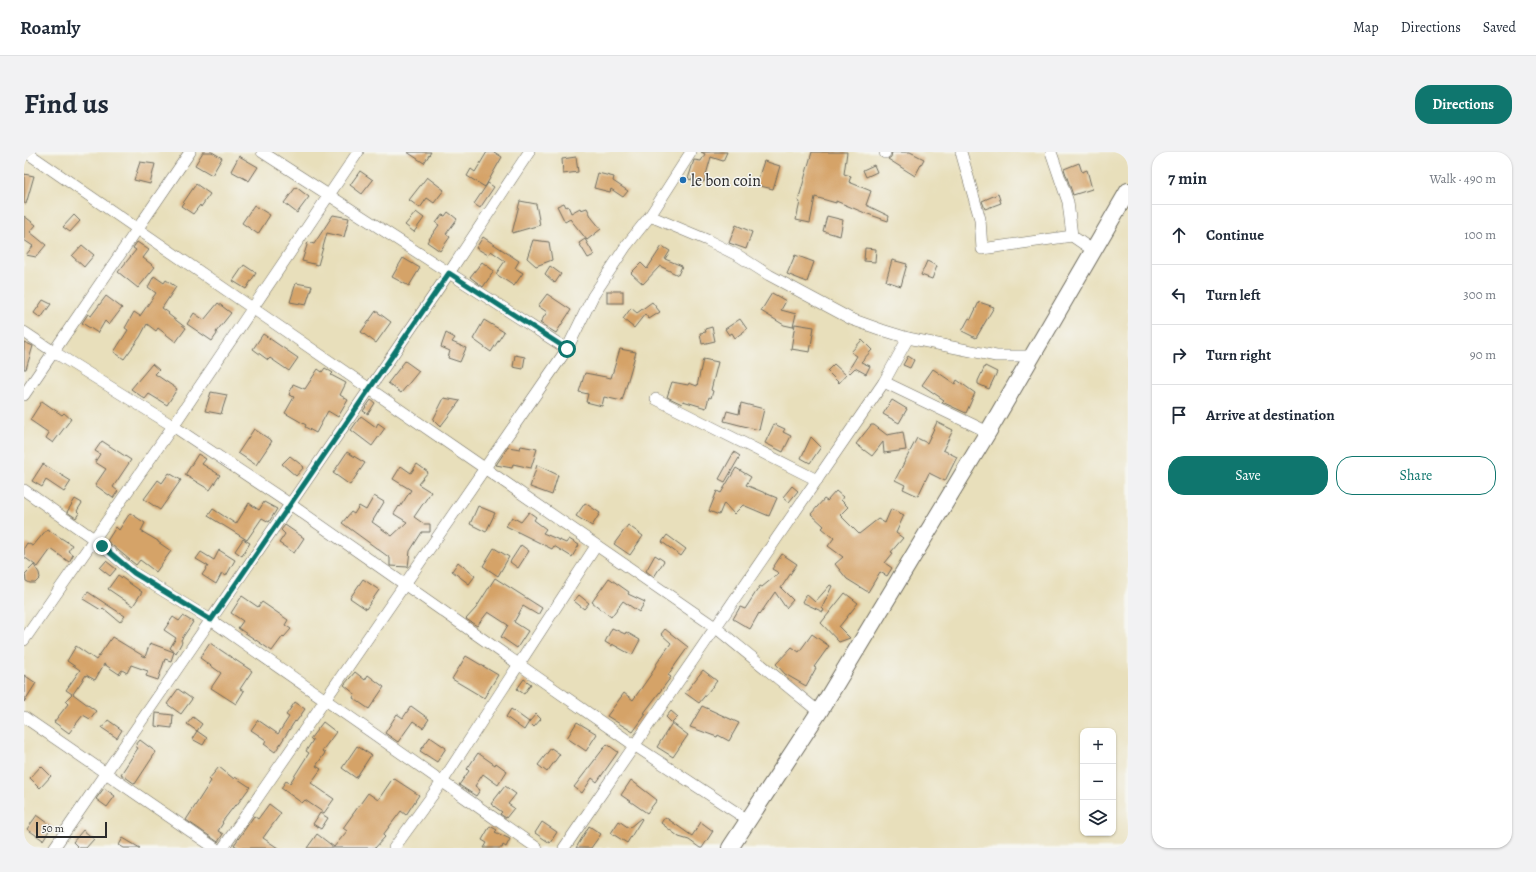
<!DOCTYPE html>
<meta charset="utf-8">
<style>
body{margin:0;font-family:Alegreya,serif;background:#f2f2f3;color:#1f2937}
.controls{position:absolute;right:12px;bottom:12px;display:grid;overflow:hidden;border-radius:8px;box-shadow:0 1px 3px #0004}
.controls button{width:36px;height:36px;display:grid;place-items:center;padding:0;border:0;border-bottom:1px solid #e0e1e3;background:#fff;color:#1f2937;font:20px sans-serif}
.scale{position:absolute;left:12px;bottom:10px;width:71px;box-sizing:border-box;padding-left:4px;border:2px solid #2b2b2b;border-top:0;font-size:11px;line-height:14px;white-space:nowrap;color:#2b2b2b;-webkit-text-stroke:3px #f6f6f2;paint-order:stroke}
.stop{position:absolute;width:12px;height:12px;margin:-9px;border:3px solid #0f766e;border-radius:50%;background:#fff}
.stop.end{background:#0f766e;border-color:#fff;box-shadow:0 1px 4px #0008}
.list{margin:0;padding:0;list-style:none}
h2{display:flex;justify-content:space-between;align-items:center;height:52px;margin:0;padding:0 16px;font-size:17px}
h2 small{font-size:13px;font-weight:400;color:#747a83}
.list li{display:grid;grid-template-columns:26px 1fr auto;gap:12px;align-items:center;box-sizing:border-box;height:60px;padding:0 16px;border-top:1px solid #e0e1e3}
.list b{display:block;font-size:15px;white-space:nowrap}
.list em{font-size:13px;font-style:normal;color:#747a83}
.actions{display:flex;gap:8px;padding:12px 16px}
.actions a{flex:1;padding:9px 0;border:1px solid #0f766e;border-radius:16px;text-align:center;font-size:14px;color:#0f766e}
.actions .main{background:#0f766e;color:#fff}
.icon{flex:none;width:22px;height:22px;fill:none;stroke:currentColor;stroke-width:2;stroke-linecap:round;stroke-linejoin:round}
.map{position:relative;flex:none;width:1104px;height:696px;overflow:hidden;border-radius:16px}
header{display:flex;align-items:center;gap:24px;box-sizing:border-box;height:56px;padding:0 20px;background:#fff;border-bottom:1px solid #e0e1e3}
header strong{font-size:19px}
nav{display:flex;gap:22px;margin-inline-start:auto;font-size:14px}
.intro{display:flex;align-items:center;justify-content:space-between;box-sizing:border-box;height:96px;padding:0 24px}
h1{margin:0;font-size:28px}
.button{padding:10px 18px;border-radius:16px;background:#0f766e;color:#fff;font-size:14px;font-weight:700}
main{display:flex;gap:24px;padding:0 24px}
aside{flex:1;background:#fff;border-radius:16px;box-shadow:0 1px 3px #0004}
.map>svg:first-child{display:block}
</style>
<header>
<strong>Roamly</strong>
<nav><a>Map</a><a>Directions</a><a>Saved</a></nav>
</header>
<div class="intro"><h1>Find us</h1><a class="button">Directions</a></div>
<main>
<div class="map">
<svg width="1104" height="696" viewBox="0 0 1104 696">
<rect width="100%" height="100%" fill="#f6f6f2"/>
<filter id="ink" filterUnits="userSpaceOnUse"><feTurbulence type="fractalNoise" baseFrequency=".025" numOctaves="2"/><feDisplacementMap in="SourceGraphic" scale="8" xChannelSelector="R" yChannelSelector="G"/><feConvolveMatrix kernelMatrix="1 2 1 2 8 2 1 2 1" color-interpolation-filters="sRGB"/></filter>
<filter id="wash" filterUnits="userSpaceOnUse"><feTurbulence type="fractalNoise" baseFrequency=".012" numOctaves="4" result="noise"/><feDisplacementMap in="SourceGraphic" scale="16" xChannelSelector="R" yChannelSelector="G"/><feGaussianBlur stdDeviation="0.9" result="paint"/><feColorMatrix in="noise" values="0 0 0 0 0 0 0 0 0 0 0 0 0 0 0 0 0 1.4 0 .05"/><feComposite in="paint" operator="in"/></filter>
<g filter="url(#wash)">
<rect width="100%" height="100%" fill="#e8dfbb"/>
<g id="blocks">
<!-- building -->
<g fill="#d5a367">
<path d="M179,0H188L198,6L188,23L171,13Z"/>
<path d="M383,0H407L400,11Z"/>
<path d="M463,0H470L478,5L461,35L443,24L447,17L451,20Z"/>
<path d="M677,0H703L699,9L687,5L680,30L664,27L670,8L677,9L681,2Z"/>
<path d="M788,0H823L820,22L827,24L825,30L847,39L842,53L865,64L864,69L841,61L812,49V51L791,45L786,71L772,68L776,50L774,49Z"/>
<path d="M868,0H886L900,7L891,24L864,7L867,5Z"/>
<path d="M215,4L234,15L225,29L207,19Z"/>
<path d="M552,5L554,20L539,22L538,7Z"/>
<path d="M740,9L756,14L749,37L732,33Z"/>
<path d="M116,10L131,12L126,32L110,28Z"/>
<path d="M1055,11L1058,20L1063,18L1068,37L1049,43L1040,17Z"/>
<path d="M850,13L853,20L842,25L839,18Z"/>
<path d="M336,19L349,28L338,42L326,33Z"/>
<path d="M574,21L590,25L589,29L604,39L599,45L587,37L586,40L570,36Z"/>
<path d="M0,22L10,24L2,52L0,51Z"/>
<path d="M403,25L420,38L410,51L403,46L396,56L385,48Z"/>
<path d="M464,31L470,35L456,56L450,52Z"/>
<path d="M172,32L186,42L177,55L176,53L169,62L157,54Z"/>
<path d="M272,35L285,45L273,61L260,51Z"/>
<path d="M974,42L977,51L961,57L958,49Z"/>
<path d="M496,49L512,52L516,73L488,81Z"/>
<path d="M540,51L542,55L544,54L547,61L556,56L557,58L563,56L568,66L577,77L563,88L546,67L541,70L533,54Z"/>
<path d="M230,53L246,63L234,82L218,71Z"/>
<path d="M392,60L400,66L390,80L381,73Z"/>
<path d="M424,60L433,67L422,82L426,85L416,99L403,90L415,73L412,71L418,63L421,64Z"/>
<path d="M50,63L56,69L46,80L39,75Z"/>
<path d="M309,63L325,66L320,85L303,81L294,113L278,109L284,90L290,92Z"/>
<path d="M0,64L12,73L6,80L22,93L12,105L2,103L9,94L0,88Z"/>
<path d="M803,64L819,68L816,84L799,79Z"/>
<path d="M712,73L728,80L722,97L705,91Z"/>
<path d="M459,85L495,109L491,116L499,121L490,134L472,122L481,109L467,99L464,103L452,96Z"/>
<path d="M561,87L570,103L564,106L555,91Z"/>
<path d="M509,88L525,90L528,108L512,114L503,106Z"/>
<path d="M113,90L125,98L119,106L131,115L114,136L94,120L112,98L109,96Z"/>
<path d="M58,93L70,103L60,115L48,104Z"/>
<path d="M638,94L646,99L641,107L658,114L654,123L636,114L619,132L607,121L617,111L623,117Z"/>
<path d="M841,96L852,97L851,110L840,109Z"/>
<path d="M771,103L790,110L783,130L763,122Z"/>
<path d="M379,106L396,116L385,134L368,125Z"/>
<path d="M868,108L883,112L877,134L862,129Z"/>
<path d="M903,109L913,114L908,127L897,123Z"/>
<path d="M458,110L470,119L459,135L446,125Z"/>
<path d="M220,113L232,121L222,137L209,129Z"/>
<path d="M526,114L537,122L531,131L521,122Z"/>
<path d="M130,124L140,131L142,128L152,135L138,156L145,161L144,162L162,176L152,190L134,176L132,179L123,172L116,185L100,207L90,200L104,178L101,176L110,160L116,164L132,141L124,135Z"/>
<path d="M272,131L288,134L282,153L266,150Z"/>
<rect x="583" y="139" width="16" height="12"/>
<path d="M748,141L762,149L757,158L772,162L769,175L760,173L737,159Z"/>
<path d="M523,142L547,158L532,181L516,171L523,160L514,154Z"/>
<path d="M82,144L98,156L85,173L81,169L74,181L58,171L64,162L67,164Z"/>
<path d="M19,148L27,152L17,166L10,161Z"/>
<path d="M628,150L636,160L625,167L621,162L610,176L599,167L607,156L613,161Z"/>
<path d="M955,150L970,155L952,186L938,179L945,166L947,167Z"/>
<path d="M194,151L207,161L192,180L193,182L188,189L163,172L170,161L180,168Z"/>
<path d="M352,159L367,170L352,191L337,180Z"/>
<path d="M716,167L723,177L711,186L708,181L705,183L701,177Z"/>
<path d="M460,168L480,180L467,200L449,187Z"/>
<path d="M771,172L790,175L786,200L767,197Z"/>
<path d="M688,175L691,189L678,192L676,181L682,180L681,177Z"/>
<path d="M422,181L431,186L428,190L442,196L436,210L424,206L426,199L417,195Z"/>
<path d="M239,182L274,206L265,219L246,206L244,208L229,197Z"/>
<path d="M838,188L848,198L837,210L846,214L842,222L831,216L826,221L824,219L833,204L827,200Z"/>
<path d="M0,190L9,194L2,217H0Z"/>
<path d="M596,197L612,200L598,249L580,245L578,254L562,250L564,242L555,240L561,221L587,226Z"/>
<path d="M491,203L501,205L499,217L489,215Z"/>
<path d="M884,204L890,208L886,216L879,213Z"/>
<path d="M679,207L694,210L687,238L689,239L687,246L685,245L682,256L659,249L658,252L643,245L648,230L664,233L665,231L673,234Z"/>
<path d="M381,209L395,219L377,241L364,231Z"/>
<path d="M128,212L135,218L131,222L153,237L143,253L125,242L121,247L107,237Z"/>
<path d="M810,212L822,223L815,231L803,219Z"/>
<path d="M961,214L973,220L965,237L954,232V229Z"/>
<path d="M301,216L309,221L307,223L322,231L316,243L324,248L314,265L304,259L292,281L281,275L282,273L261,261L270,245L265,243L269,232L281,237L294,217L298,220Z"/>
<path d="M909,217L931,232L933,228L951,241L942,261L918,250L920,248L898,233Z"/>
<path d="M187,240L203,243L197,262L181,259Z"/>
<path d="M420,246L436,249L416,275L409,268Z"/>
<path d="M347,248L351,251L344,262L339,259Z"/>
<path d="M868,248L883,257L875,271L859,262Z"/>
<path d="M18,249L38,263L40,261L47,267L29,291L22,286L25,281L6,268Z"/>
<path d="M717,251L740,257L735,278L700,269L703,259L715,262Z"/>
<path d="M337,264L352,275L354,271L361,276L348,294L327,278Z"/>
<path d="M913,270L929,278L919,298L933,305L921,329L905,321L894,344L879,337L881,333L871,328L893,286L903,291Z"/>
<path d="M750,272L761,277L759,280L767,284L759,300L741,291Z"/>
<path d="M847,273H850L863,283L879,280L882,298L860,301L859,290L848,304L832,292Z"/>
<path d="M230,277L248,289L232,313L214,301Z"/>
<path d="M787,285L797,295L786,311L777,306Z"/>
<path d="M78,289L107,308L89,335L94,339L89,346L71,333L82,317L71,310L76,302L71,299Z"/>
<path d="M497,294L513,297L507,316L489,312L488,316L472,313L484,295L496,297Z"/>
<path d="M323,300L341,311L326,333L309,321Z"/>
<path d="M710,300L716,304L701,330L695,327Z"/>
<path d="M174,302L182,307L178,312L196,323L186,338L161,323Z"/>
<path d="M266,304L280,315L272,324L258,312Z"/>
<path d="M19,312L47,329L40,340L22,328L18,335L8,329Z"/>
<path d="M393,312L404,320L394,332L407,340L390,365L400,372H406V380H398L386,399L384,415L366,414V406L318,371L327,360L330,362L335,354L342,358L350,344L360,350L348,370L368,384L383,370L370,362L375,354L376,355L387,338L369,327L377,314L387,321Z"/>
<path d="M513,313L534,323L528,343L506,335Z"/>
<path d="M712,316L727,325L722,333L753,346L745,364L719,353L710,362L700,351L695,363L685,359L693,339L697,341Z"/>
<path d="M145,321L157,328L136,358L120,347L134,328L138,331Z"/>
<path d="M768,334L774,339L765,350L759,345Z"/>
<path d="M812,339L819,345L817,348L824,355L816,363L835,382L854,367L861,371L867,357L880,363L872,381L879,386L867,400L869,401L861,411L868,416L863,424L856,420L844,440L823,427L811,412L819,405L804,394L810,386L798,376L800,374L787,362L800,347L803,349Z"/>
<path d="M51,347L58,351L53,359L55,361L52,366L43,360Z"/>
<path d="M240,350L253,357L245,370L238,366L223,388L184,364L189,357L212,372L225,351L235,358Z"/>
<path d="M561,351L576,361L568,374L552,364Z"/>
<path d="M454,354L471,361L462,380L446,372Z"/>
<path d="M505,360L512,365L510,368L522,377L519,381L542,391L545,387L555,393L548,405L530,394L528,397L482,374L488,365L497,370Z"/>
<path d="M106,361L121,371L117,379L134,389V390L147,399L132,420L116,408L112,413L83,389L92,375L95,378Z"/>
<path d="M261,373L280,386L270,401L255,391L261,382L257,378Z"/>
<path d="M604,373L619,384L606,403L590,392Z"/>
<path d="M23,377L48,393L44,399L49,403L45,410L27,397L14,415L0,405V396L3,391L9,394Z"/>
<path d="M643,383L662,397L657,404L638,390Z"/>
<path d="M219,387L226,391L218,404L211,399Z"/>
<path d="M497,393L505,399L494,416L486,410Z"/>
<path d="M470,396L485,405L474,424L459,414Z"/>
<path d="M195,398L211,408L202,424L198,421L192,432L178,423L184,414L172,407L177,400L190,408Z"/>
<path d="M758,402L773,412L757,436L769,448L762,456L751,440L736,462L735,461L726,477L709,467L716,455L721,457L736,434L738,435L755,421L748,417Z"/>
<path d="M631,403L640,409L630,425L622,419Z"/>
<path d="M82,409L92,417L86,424L76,416Z"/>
<path d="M434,410L451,424L445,432L428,419Z"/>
<path d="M10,413L15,421L16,426L11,431H6L2,429L1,422Z"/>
<path d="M94,423L118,440L109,454L84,437Z"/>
<path d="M471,426L518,456L514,463L499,454L490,470L504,479L493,496L477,485L484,473L464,460L453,474L442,467L452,456Z"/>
<path d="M585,426L605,440L604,442L621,450L615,460L599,449L587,465L568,450Z"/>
<path d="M339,427L355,438L342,457L326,446Z"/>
<path d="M806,433L808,434L798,456L800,458L799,460L778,450L782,442L791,450Z"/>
<path d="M64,440L82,452L101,464L96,470L79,456L77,458L59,447Z"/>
<path d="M821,441L834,451L815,475L826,486L815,490L797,471Z"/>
<path d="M555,443L565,451L560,457L550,449Z"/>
<path d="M218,444L234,455L238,450L264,468L261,473L267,477L260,485L259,484L248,499L214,476L219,469L207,461Z"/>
<path d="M159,464L169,470L157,488L158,490L152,501L146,496L152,486L140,478L149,465L155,469Z"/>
<path d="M588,476L601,482L602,480L616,488L608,503L588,492V494L581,490Z"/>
<path d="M641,477L664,495L644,523L647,525L620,561L622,562L609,580L583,564L600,541L609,548L628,521L633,511L647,491L637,482Z"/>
<path d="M788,482L805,494L790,515L792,516L782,534L761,522L752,512L768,495L775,500Z"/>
<path d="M88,485L121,505L126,491L150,500L147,509L141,507L134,528L122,524L124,519L107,513L103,521L98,518L95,522L80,512L71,528L62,523L49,542L72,559L66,567L59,563L45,581L30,570L44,552L41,549L48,542L42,538L56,518L43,509L52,494L72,508Z"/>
<path d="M186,491L228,519L216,537L220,539L212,552L187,536L197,521L176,506Z"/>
<path d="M442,504L474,523L460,546L428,527Z"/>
<path d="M679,518L693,529L675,551L661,541Z"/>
<path d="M331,520L341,528L344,523L360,535L345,557L329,546L331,542L320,533Z"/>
<path d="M0,523L12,531L0,550Z"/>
<path d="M500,527L507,532L500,542L493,537Z"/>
<path d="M154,537L168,547L157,562L143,552Z"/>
<path d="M271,550L281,557L272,570L271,569L251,600L240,592L242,588L227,578L234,568L254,582L265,565L262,563Z"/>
<path d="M387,554L405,567L399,576L389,569L374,590L361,581L373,562L379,566Z"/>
<path d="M678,554L715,571L705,589L694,583L693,585L666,575Z"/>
<path d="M487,557L505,570L500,578L482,565Z"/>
<path d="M647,559L654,565L648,571L642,565Z"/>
<path d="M132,561L149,563L148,576L131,574Z"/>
<path d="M512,562L517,567L510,575L505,570Z"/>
<path d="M169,565L178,572L173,579L163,572Z"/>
<path d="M84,568L98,578L93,586L78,576Z"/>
<path d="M299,570L312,580L298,599L301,601L292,614L297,617L287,631L310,647L300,661L281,648L278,651L257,636L262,629L266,631L285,601L282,599L289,588L286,587Z"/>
<path d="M553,570L573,582L562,599L543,586Z"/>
<path d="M648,571L664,583L649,605L633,595Z"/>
<path d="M173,579L183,586L179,593L168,587Z"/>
<path d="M406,585L422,596L413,610L396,599Z"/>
<path d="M116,588L132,600L111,632L97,622L114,596L111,594Z"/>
<path d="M583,592L594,600L573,630L568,626L558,641L550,635Z"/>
<path d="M333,594L347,603L332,626L318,616Z"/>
<path d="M527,596L536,602L523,620L514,613Z"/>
<path d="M454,601L471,613L472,611L483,619L474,633L459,622L451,634L456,638L452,644L435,633L445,619L443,617Z"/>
<path d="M17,614L27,624L16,636L6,626Z"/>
<path d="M195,615L210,627L211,625L226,635L212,654L211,653L198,670L199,671L194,679L199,682L194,690L162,668L187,629L185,627Z"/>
<path d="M369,626L395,643L382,663L377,659L359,683L361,685L351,696H283L293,682L310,695L323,679L319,676L344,641L354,648Z"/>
<path d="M607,628L633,648L623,661L597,643Z"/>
<path d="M481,634L492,642L484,652L490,656L482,666L476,662L478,660L467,652Z"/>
<path d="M80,636L91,644L83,655L72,647Z"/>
<path d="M245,652L257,661L239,686L254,696H215L210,693L230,664L234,667Z"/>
<path d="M296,661L304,666L297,677L289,672Z"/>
<path d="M13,663L28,674L19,688L3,677Z"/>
<path d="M641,665L668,684L677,670L689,679L678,696H676L665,688L655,685L637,671Z"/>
<path d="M617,666L618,667L603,691L587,681L595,669L605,676Z"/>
<path d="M518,670L533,680L526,691L511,681Z"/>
<path d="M466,674L473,678L471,680L486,687L482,695L479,693L478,696H460L463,691L458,688Z"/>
<path d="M565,674L577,682L567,696H552Z"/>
<path d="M59,678L70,687L62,696H55L49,690Z"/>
<path d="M99,686L116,696H100L95,693Z"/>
</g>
</g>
</g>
<g filter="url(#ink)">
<use href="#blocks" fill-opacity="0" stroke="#6d6a5d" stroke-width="1"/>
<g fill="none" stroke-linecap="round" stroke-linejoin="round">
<defs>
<g id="minor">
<path d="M2,0L691,475L795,560"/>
<path d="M238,0L543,197"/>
<path d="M937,0L956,67L958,97L1048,84"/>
<path d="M1027,0L1044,50L1048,84L1070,99"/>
<path d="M861,1V0"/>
<path d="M626,64L683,88L715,104L745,123L827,167L858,178L884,186L972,204H1008"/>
<path d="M0,180L30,200L149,274L266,352L610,593L724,668"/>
<path d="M860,230L884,186"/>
<path d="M0,243L166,0"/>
<path d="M632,247L793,328"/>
<path d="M0,338L70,387L110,421L187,468L513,696"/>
<path d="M0,488L149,274L334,0"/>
<path d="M0,565L191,696"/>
<path d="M30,696L425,121L505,0"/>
<path d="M199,696L543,197L569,144L602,94L626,64L667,0"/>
<path d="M370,696L418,630L572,394"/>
<path d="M540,696L860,230L964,280"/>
</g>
<path id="highway" d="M706,696L795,560L964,280L1104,39"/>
</defs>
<!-- minor casing -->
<use href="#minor" stroke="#6d6a5d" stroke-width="12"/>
<!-- highway casing -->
<use href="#highway" stroke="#6d6a5d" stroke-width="18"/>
<!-- minor -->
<use href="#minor" stroke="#fff" stroke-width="11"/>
<!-- highway -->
<use href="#highway" stroke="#fff" stroke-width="16"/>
</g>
</g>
<g fill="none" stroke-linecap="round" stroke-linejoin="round" filter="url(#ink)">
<!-- route -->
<path stroke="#0f766e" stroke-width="5" d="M78,394L110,421L187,468L425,121L543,197"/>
</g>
<!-- markers -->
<circle fill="#1f6fb2" stroke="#f6f6f2" stroke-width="1.5" cx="659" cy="28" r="4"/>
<g text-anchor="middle" stroke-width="3" stroke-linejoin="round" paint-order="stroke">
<!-- poi labels -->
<g font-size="16" fill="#2b2b2b" stroke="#f6f6f2" text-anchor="start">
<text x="667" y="34">le bon coin</text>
</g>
</g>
</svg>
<div class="controls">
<button>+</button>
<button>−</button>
<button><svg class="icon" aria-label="layers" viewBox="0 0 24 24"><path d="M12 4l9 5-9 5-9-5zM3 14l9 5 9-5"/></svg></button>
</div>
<div class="scale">50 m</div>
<div class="stop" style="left:543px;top:197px"></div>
<div class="stop end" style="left:78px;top:394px"></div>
</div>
<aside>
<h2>7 min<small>Walk · 490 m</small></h2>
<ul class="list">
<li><svg class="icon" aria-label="ahead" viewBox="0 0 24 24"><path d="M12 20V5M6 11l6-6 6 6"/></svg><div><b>Continue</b></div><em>100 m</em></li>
<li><svg class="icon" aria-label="left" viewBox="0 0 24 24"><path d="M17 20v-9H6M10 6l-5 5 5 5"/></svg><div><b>Turn left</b></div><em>300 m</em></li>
<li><svg class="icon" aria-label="right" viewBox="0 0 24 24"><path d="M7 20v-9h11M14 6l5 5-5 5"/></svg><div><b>Turn right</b></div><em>90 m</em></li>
<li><svg class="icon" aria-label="arrive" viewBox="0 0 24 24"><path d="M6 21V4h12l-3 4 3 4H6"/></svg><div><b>Arrive at destination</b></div></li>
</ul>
<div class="actions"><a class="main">Save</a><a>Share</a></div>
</aside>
</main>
